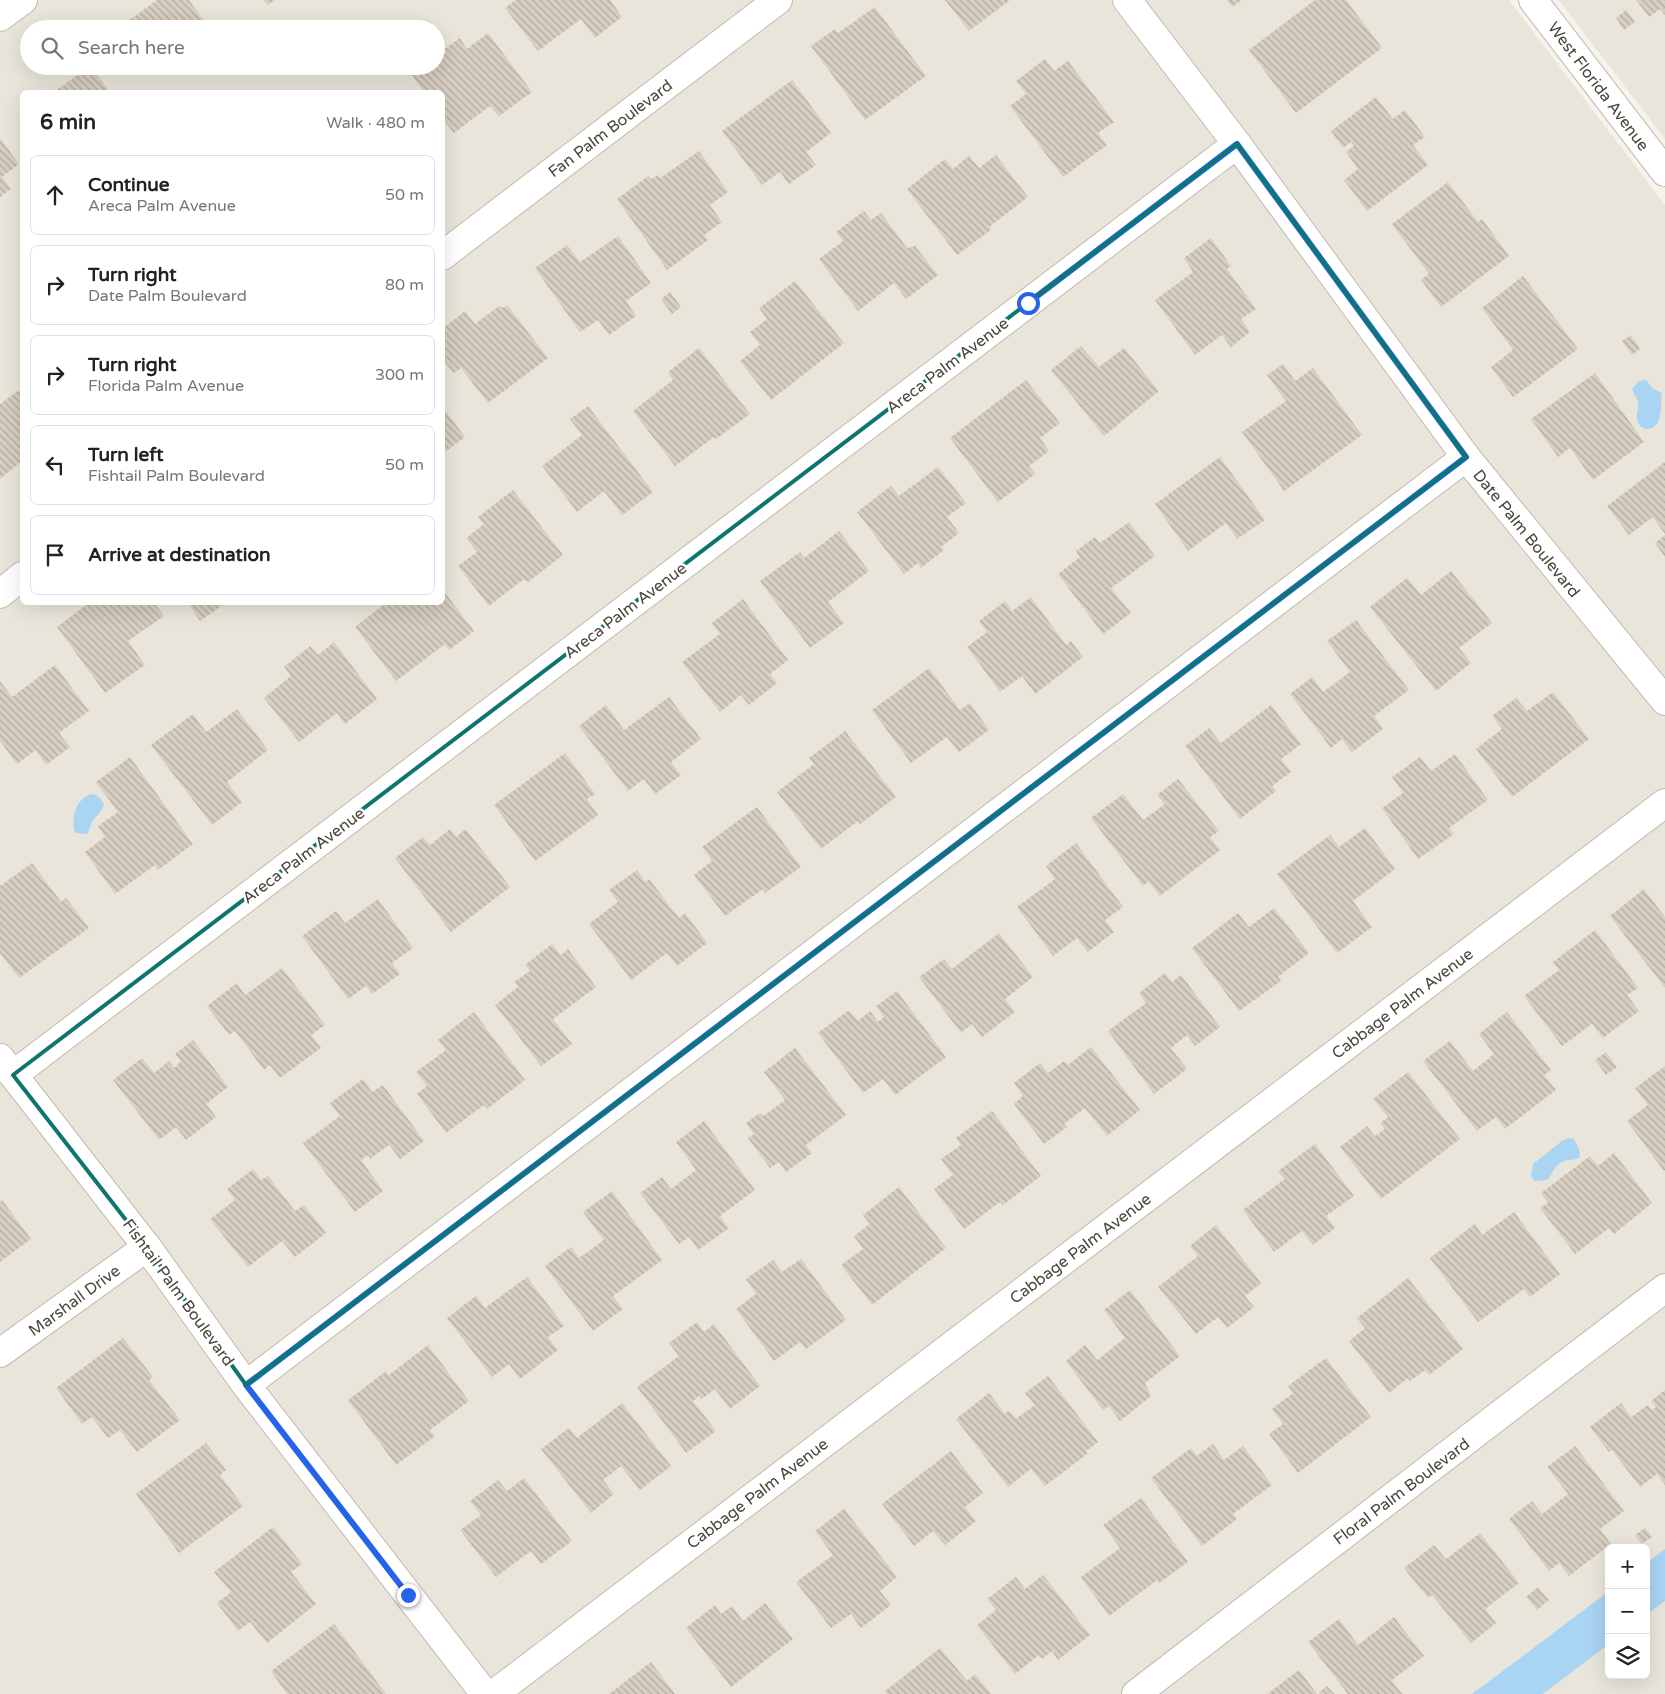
<!DOCTYPE html>
<meta charset="utf-8">
<style>
body{margin:0;font-family:"Varela Round",sans-serif;background:#f6f6f6;color:#222}
.controls{position:absolute;right:15px;bottom:15px;display:grid;overflow:hidden;border-radius:8px;box-shadow:0 5px 20px #0002}
.controls button{width:45px;height:45px;display:grid;place-items:center;padding:0;border:0;border-bottom:1px solid #e0e0e0;background:#fff;color:#222;font:25px sans-serif}
.stop{position:absolute;width:15px;height:15px;margin:-11px;border:4px solid #2563eb;border-radius:50%;background:#fff}
.stop.end{background:#2563eb;border-color:#fff;box-shadow:0 1px 5px #0008}
.list{margin:0;padding:0;list-style:none}
h2{display:flex;justify-content:space-between;align-items:center;height:65px;margin:0;padding:0 20px;font-size:21px}
h2 small{font-size:16px;font-weight:400;color:#767676}
.list li{display:grid;grid-template-columns:32px 1fr auto;gap:15px;align-items:center;box-sizing:border-box;height:80px;margin:0 10px 10px;padding:0 10px;border:1px solid #e0e0e0;border-radius:8px}
.list b{display:block;font-size:19px;white-space:nowrap}
.list p{margin:0;font-size:16px;white-space:nowrap;color:#767676}
.list em{font-size:16px;font-style:normal;color:#767676}
.icon{flex:none;width:28px;height:28px;fill:none;stroke:currentColor;stroke-width:2;stroke-linecap:round;stroke-linejoin:round}
.map{position:relative;flex:none;width:1665px;height:1694px;overflow:hidden}
.search{position:absolute;background:#fff;box-shadow:0 5px 20px #0002;left:20px;top:20px;width:425px;height:55px;display:flex;align-items:center;gap:12px;box-sizing:border-box;padding:0 18px;border-radius:28px;color:#767676;font-size:19px}
.panel{position:absolute;background:#fff;box-shadow:0 5px 20px #0002;left:20px;top:90px;width:425px;height:515px;border-radius:8px}
.map>svg:first-child{display:block}
</style>
<div class="map">
<svg width="1665" height="1694" viewBox="0 0 1665 1694">
<defs>
<pattern id="building-back-hatch" width="6" height="6" patternUnits="userSpaceOnUse" patternTransform="scale(1.25)"><rect width="6" height="6" fill="#d8cfc1"/><path d="M-1 5l2 2M0 0l6 6M5-1l2 2" fill="none" stroke="#b1aa9e"/></pattern>
</defs>
<rect width="100%" height="100%" fill="#f6f3ec"/>
<!-- residential -->
<g fill="#eae5da" fill-rule="evenodd">
<path d="M0,0H1509L1665,205V1549L1646,1563V1548H1609V1591L1472,1694H0ZM29,29H436V66H29ZM22,92H442V602H22Z"/>
<path d="M1559,0H1665V139Z"/>
<path d="M1665,1601V1694H1543L1609,1644V1675H1646V1615Z"/>
</g>
<!-- water -->
<g fill="#a9d4f2">
<path d="M1646,380L1653,389L1662,393C1660,404 1664,429 1647,429C1642,429 1638,424 1637,419C1636,414 1639,409 1638,403C1637,398 1634,393 1632,389L1639,381Z"/>
<path d="M91,794C98,794 101,798 104,805C101,812 96,816 92,822C90,826 89,831 87,834L75,833C71,818 75,800 91,794Z"/>
<path d="M1569,1138L1574,1139L1579,1149L1580,1157C1574,1161 1570,1159 1564,1161C1554,1164 1553,1174 1547,1180L1534,1181L1531,1176L1533,1164L1562,1141Z"/>
<path d="M1665,1549V1601L1646,1615V1563Z"/>
<path d="M1609,1591V1644L1543,1694H1472Z"/>
</g>
<!-- building -->
<g fill="url(#building-back-hatch)">
<path d="M157,0H189L204,21L194,29H117Z"/>
<path d="M264,0H275L268,5Z"/>
<path d="M516,0H610L622,17L595,38L581,19L538,51L505,8Z"/>
<path d="M945,0H1010L969,31Z"/>
<path d="M1227,0H1242L1232,7Z"/>
<path d="M1315,0H1346L1382,48L1296,113L1249,50Z"/>
<path d="M1636,0H1665V15L1660,9L1649,17Z"/>
<path d="M875,7L926,76L865,120L811,46L835,29L838,33Z"/>
<path d="M1626,10L1635,22L1624,30L1616,18Z"/>
<path d="M374,23L378,29H367Z"/>
<path d="M488,33L532,92L499,116L490,106L454,133L442,118V92H424L411,74L421,66H436V55L460,38L467,49Z"/>
<path d="M1045,59L1054,71L1068,61L1114,122L1098,133L1107,145L1063,177L1010,106L1026,94L1016,81Z"/>
<path d="M90,66L108,89L103,92H54Z"/>
<path d="M133,66H143L136,72Z"/>
<path d="M792,80L831,133L806,152L816,165L789,184L780,172L762,185L722,131Z"/>
<path d="M1376,97L1393,119L1405,110L1425,137L1413,145L1428,165L1367,211L1344,180L1358,169L1346,152L1354,146L1351,142L1343,148L1331,131Z"/>
<path d="M0,138L19,164L2,177L11,189L0,197Z"/>
<path d="M699,151L728,192L710,205L722,222L704,235L708,240L667,270L617,199L648,176L651,179L658,175L660,178Z"/>
<path d="M996,155L1028,197L989,227L992,229L957,255L907,189L945,159L953,169L969,156L979,168Z"/>
<path d="M1448,182L1478,222L1482,219L1509,256L1441,307L1421,280L1429,274L1392,224Z"/>
<path d="M864,211L871,220L881,213L907,248L915,246L938,275L906,299L894,283L858,311L819,259L843,241L836,232Z"/>
<path d="M618,236L651,283L626,301L636,316L609,335L598,320L580,332L535,268L567,245L580,262Z"/>
<path d="M1211,238L1231,266L1227,269L1256,309L1241,319L1250,332L1231,347L1222,335L1195,355L1155,300L1193,272L1184,258Z"/>
<path d="M1523,276L1578,349L1513,397L1491,367L1513,350L1482,308Z"/>
<path d="M795,281L844,343L771,400L740,361L760,345L750,332L767,319L759,308Z"/>
<path d="M670,292L681,307L672,314L661,299Z"/>
<path d="M507,305L548,358L488,403L461,368L454,373L442,359V329L465,311L475,324L499,306L503,308Z"/>
<path d="M1631,335L1640,349L1632,355L1622,341Z"/>
<path d="M1081,346L1099,367L1124,348L1159,391L1104,436L1051,370Z"/>
<path d="M699,348L750,414L716,439L714,437L675,466L633,411L673,380L668,372Z"/>
<path d="M1283,364L1295,381L1313,368L1362,435L1284,491L1242,432L1286,401L1267,375Z"/>
<path d="M1595,373L1644,442L1593,480L1570,448L1558,457L1531,419Z"/>
<path d="M1026,380L1060,423L1040,438L1049,451L1029,466L1035,474L998,502L950,438Z"/>
<path d="M19,390L22,394V461L0,479V404Z"/>
<path d="M442,406L465,437L442,454Z"/>
<path d="M588,406L653,492L622,515L604,491L577,512L542,466L582,435L570,419Z"/>
<path d="M1220,457L1265,520L1237,539L1226,523L1188,551L1155,504Z"/>
<path d="M1665,462V534L1653,517L1629,535L1607,506Z"/>
<path d="M938,467L966,503L947,517L959,533L941,547L944,550L921,568L918,563L904,574L857,512L891,486L899,496Z"/>
<path d="M513,490L563,555L528,582L524,579L489,606L458,566L477,552L466,538L484,524L478,517Z"/>
<path d="M1129,522L1155,556L1111,588L1131,613L1103,634L1058,574L1080,557L1076,551L1095,537L1100,543Z"/>
<path d="M839,531L869,571L828,602L844,623L810,648L760,581L800,552L804,558Z"/>
<path d="M1665,535V557L1655,543Z"/>
<path d="M1451,571L1492,623L1459,648L1471,663L1436,691L1370,607L1407,578L1421,595Z"/>
<path d="M442,589L474,631L449,650L445,644L396,681L355,627L387,602H442Z"/>
<path d="M1031,597L1066,645L1071,641L1083,657L1035,694L1022,676L1000,692L967,647L987,632L979,621L1005,601L1012,611Z"/>
<path d="M743,599L788,660L770,674L777,683L749,705L741,695L720,712L682,662L720,634L712,623Z"/>
<path d="M90,602H154L164,616L128,641L145,665L105,693L57,627Z"/>
<path d="M187,602H227L200,621Z"/>
<path d="M1356,620L1409,690L1374,716L1383,729L1352,752L1342,739L1331,748L1290,694L1312,677L1323,692L1350,672L1327,641Z"/>
<path d="M334,642L377,699L345,724L337,713L299,742L264,698L291,676L284,667L310,646L318,655Z"/>
<path d="M55,665L89,711L59,733L70,747L46,765L36,750L17,764L0,741V681L12,697Z"/>
<path d="M929,668L960,710L970,703L989,730L959,752L947,737L911,763L872,710Z"/>
<path d="M1553,692L1589,739L1512,797L1476,749L1502,729L1492,716L1516,698L1527,711Z"/>
<path d="M669,697L701,739L671,762L681,775L655,794L644,779L628,791L579,726L606,705L624,730Z"/>
<path d="M1271,705L1301,744L1281,759L1291,772L1272,786L1276,791L1240,819L1185,746L1209,728L1221,743Z"/>
<path d="M237,709L268,750L227,782L242,802L212,825L151,745L193,714L206,732Z"/>
<path d="M845,731L896,797L860,824L858,821L821,849L777,792L814,764L809,758Z"/>
<path d="M565,753L595,794L587,799L598,815L535,861L494,805Z"/>
<path d="M1455,754L1488,800L1449,828L1454,834L1418,859L1382,808L1403,793L1392,777L1420,757L1431,771Z"/>
<path d="M130,757L193,844L158,870L155,865L115,894L85,852L105,837L98,826L118,812L96,782Z"/>
<path d="M1178,779L1219,831L1210,837L1220,850L1160,896L1148,881L1143,886L1091,818L1123,794L1143,820L1165,804L1157,795Z"/>
<path d="M757,807L801,867L765,893L763,889L725,916L694,875L712,861L702,847Z"/>
<path d="M1365,828L1395,869L1353,901L1372,927L1337,953L1277,874L1330,835L1339,847Z"/>
<path d="M450,829L456,837L466,829L510,887L451,932L395,858L423,837L430,845Z"/>
<path d="M1076,843L1123,907L1105,920L1114,932L1088,952L1077,938L1053,956L1017,907L1055,879L1046,866Z"/>
<path d="M32,863L61,902L66,898L89,928L19,978L0,953V886Z"/>
<path d="M637,870L646,882L649,879L679,918L685,913L707,943L677,966L667,953L631,980L589,924L618,902L609,890Z"/>
<path d="M1644,889L1665,917V988L1610,916Z"/>
<path d="M378,899L413,948L392,963L400,974L372,994L366,986L348,999L302,936L336,911L345,923Z"/>
<path d="M1274,908L1309,953L1278,977L1281,981L1239,1011L1192,948L1238,913L1249,927Z"/>
<path d="M1595,930L1638,988L1627,995L1639,1011L1603,1038L1592,1024L1562,1046L1524,996L1559,970L1553,962Z"/>
<path d="M999,933L1033,977L1005,999L1015,1012L982,1037L972,1024L961,1033L919,977L944,959L952,969Z"/>
<path d="M552,944L561,955L568,949L596,987L553,1019L572,1044L541,1066L495,1005L518,987L514,982L530,971L525,965Z"/>
<path d="M282,968L325,1025L311,1035L321,1048L280,1078L270,1065L264,1070L235,1031L229,1035L207,1006L237,983L245,995Z"/>
<path d="M1165,973L1172,982L1181,975L1220,1027L1195,1046L1187,1035L1171,1048L1187,1069L1154,1094L1108,1031L1146,1003L1139,993Z"/>
<path d="M897,991L946,1057L895,1095L883,1079L863,1093L818,1033L849,1010L858,1021L870,1011L878,1022L884,1017L876,1006Z"/>
<path d="M474,1012L525,1080L487,1109L484,1105L446,1133L417,1094L427,1086L416,1072L446,1050L438,1040Z"/>
<path d="M1507,1012L1551,1070L1544,1075L1556,1090L1505,1129L1496,1117L1477,1131L1423,1061L1450,1041L1473,1071L1494,1054L1479,1034Z"/>
<path d="M193,1040L228,1087L206,1104L216,1117L186,1140L176,1127L159,1140L113,1080L142,1058L154,1073L169,1061L174,1068L181,1061L175,1054Z"/>
<path d="M1091,1047L1140,1110L1107,1136L1085,1108L1064,1124L1067,1127L1044,1144L1014,1104L1023,1096L1014,1083L1040,1063L1048,1073L1064,1061L1068,1065Z"/>
<path d="M795,1048L846,1115L806,1145L812,1153L786,1172L779,1162L770,1168L748,1138L754,1134L746,1123L760,1113L763,1116L785,1100L764,1072Z"/>
<path d="M1606,1052L1617,1067L1606,1075L1595,1060Z"/>
<path d="M1665,1066V1170L1664,1171L1627,1121L1648,1105L1635,1088Z"/>
<path d="M1408,1072L1460,1139L1381,1199L1340,1147L1367,1126L1375,1136L1385,1129L1380,1123L1388,1117L1373,1099Z"/>
<path d="M363,1079L372,1092L383,1085L424,1141L400,1159L389,1145L370,1159L368,1155L361,1160L383,1191L355,1212L303,1143L340,1116L330,1103Z"/>
<path d="M992,1111L1041,1176L1003,1205L1000,1202L964,1229L934,1189L953,1175L941,1159L961,1145L956,1138Z"/>
<path d="M704,1121L755,1190L720,1216L729,1228L698,1250L689,1237L679,1244L640,1193L662,1177L671,1189L696,1170L676,1142Z"/>
<path d="M1315,1144L1354,1196L1326,1216L1335,1228L1313,1245L1302,1231L1274,1252L1243,1210L1285,1179L1278,1171Z"/>
<path d="M1614,1153L1652,1203L1614,1234L1609,1228L1575,1254L1540,1208L1548,1203L1541,1193L1590,1156L1598,1166Z"/>
<path d="M253,1169L261,1180L268,1176L295,1211L304,1205L326,1233L295,1257L282,1241L248,1267L210,1219L235,1200L227,1189Z"/>
<path d="M899,1187L946,1248L872,1305L841,1265L863,1249L854,1236L870,1224L863,1215Z"/>
<path d="M612,1191L662,1260L613,1296L623,1309L593,1331L545,1266L571,1247L579,1258L604,1240L583,1212Z"/>
<path d="M2,1200L31,1239L0,1262V1202Z"/>
<path d="M1514,1212L1560,1274L1530,1297L1524,1289L1478,1322L1430,1258L1475,1224L1482,1235Z"/>
<path d="M1216,1225L1261,1283L1245,1296L1254,1307L1227,1328L1218,1317L1196,1334L1158,1287L1198,1256L1190,1246Z"/>
<path d="M801,1259L846,1320L806,1349L800,1342L774,1361L736,1309L756,1294L746,1279L773,1260L782,1272Z"/>
<path d="M527,1277L564,1326L548,1337L558,1350L520,1379L509,1364L492,1377L447,1318L476,1296L485,1308Z"/>
<path d="M1408,1278L1463,1349L1429,1375L1425,1370L1410,1381L1408,1378L1389,1393L1349,1341L1365,1328L1357,1318Z"/>
<path d="M1130,1290L1180,1356L1145,1383L1151,1396L1120,1421L1109,1406L1103,1410L1066,1361L1085,1345L1097,1360L1125,1338L1104,1310Z"/>
<path d="M697,1322L704,1332L714,1324L760,1386L730,1409L715,1389L702,1399L699,1396L693,1401L716,1431L686,1453L637,1387L679,1356L669,1343Z"/>
<path d="M123,1338L153,1377L149,1380L180,1420L137,1452L120,1430L108,1438L92,1417L82,1424L56,1388Z"/>
<path d="M428,1345L469,1401L430,1430L435,1436L396,1465L348,1400L386,1371L389,1375Z"/>
<path d="M1326,1358L1371,1417L1298,1473L1269,1434L1283,1424L1272,1409L1293,1393L1288,1386Z"/>
<path d="M1048,1376L1098,1442L1086,1451L1087,1454L1045,1486L1031,1469L1008,1487L956,1419L989,1393L1005,1414L1009,1410L1016,1419L1035,1405L1025,1393Z"/>
<path d="M1665,1390V1485L1657,1474L1640,1487L1612,1450L1609,1452L1590,1427L1621,1403L1631,1417L1648,1405L1652,1410L1656,1407L1651,1401Z"/>
<path d="M622,1403L671,1466L640,1490L621,1466L603,1480L614,1494L591,1513L541,1449L569,1428L577,1438Z"/>
<path d="M206,1443L226,1470L220,1475L243,1506L179,1553L136,1494Z"/>
<path d="M1213,1444L1224,1460L1243,1446L1272,1485L1233,1514L1237,1519L1202,1546L1151,1478L1191,1448L1197,1456Z"/>
<path d="M1575,1446L1624,1511L1600,1529L1611,1544L1569,1576L1559,1563L1549,1571L1509,1519L1532,1501L1542,1514L1568,1494L1547,1467Z"/>
<path d="M951,1451L983,1493L965,1507L976,1521L945,1545L933,1531L914,1546L882,1504Z"/>
<path d="M524,1478L572,1541L541,1564L531,1551L496,1577L460,1530L481,1515L470,1501L498,1480L507,1491Z"/>
<path d="M1141,1498L1188,1562L1159,1583L1157,1580L1109,1616L1081,1577L1120,1548L1103,1525Z"/>
<path d="M844,1509L897,1577L880,1591L891,1605L861,1628L851,1614L831,1628L796,1582L833,1555L815,1531Z"/>
<path d="M273,1527L302,1564L291,1572L316,1604L267,1643L250,1622L238,1631L217,1603L231,1592L214,1572Z"/>
<path d="M1645,1528L1652,1537L1642,1544L1635,1535Z"/>
<path d="M1480,1533L1519,1583L1485,1609L1496,1623L1471,1643L1432,1595L1428,1598L1404,1568L1434,1545L1446,1559Z"/>
<path d="M1043,1575L1090,1635L1058,1660L1052,1651L1042,1659L1039,1655L1015,1674L977,1625L996,1610L987,1599L1016,1577L1025,1589Z"/>
<path d="M1538,1587L1549,1600L1537,1610L1526,1597Z"/>
<path d="M765,1603L793,1639L731,1687L686,1628L715,1605L721,1614L732,1606L743,1621Z"/>
<path d="M1394,1617L1424,1656L1392,1680L1402,1694H1348L1308,1642L1339,1619L1358,1645Z"/>
<path d="M334,1624L386,1694H287L271,1671Z"/>
<path d="M940,1648L967,1681L975,1674L991,1694H887L885,1691Z"/>
<path d="M651,1662L675,1694H609Z"/>
<path d="M1299,1670L1317,1694H1267Z"/>
<path d="M1327,1686L1334,1694H1320L1319,1692Z"/>
</g>
<g fill="none" stroke-linecap="round" stroke-linejoin="round">
<defs>
<g id="minor">
<path d="M1127,0L1237,144L1466,457L1665,701"/>
<path d="M0,17L23,0"/>
<path d="M442,256L778,0"/>
<path d="M0,594L22,576"/>
<path d="M0,1058L147,1247L246,1385L485,1694"/>
<path d="M13,1075L1237,144"/>
<path d="M0,1353L147,1247"/>
<path d="M246,1385L1466,457"/>
<path d="M494,1694L1665,803"/>
<path d="M1136,1694L1665,1288"/>
</g>
<path id="tertiary" d="M1533,0L1665,172"/>
</defs>
<!-- minor casing -->
<use href="#minor" stroke="#c2bbae" stroke-width="30"/>
<!-- tertiary casing -->
<use href="#tertiary" stroke="#c2bbae" stroke-width="30"/>
<!-- minor -->
<use href="#minor" stroke="#fff" stroke-width="28"/>
<!-- tertiary -->
<use href="#tertiary" stroke="#fff" stroke-width="28"/>
</g>
<g fill="none" stroke-linecap="round" stroke-linejoin="round">
<!-- route -->
<path stroke="#2563eb" stroke-width="6" d="M408,1595L246,1385L1466,457L1237,144L1028,303"/>
</g>
<!-- marked area -->
<path fill="none" stroke="#0f766e" stroke-width="4" stroke-linejoin="round" d="M1237,144L1466,457L246,1385L147,1247L13,1075Z"/>
<g text-anchor="middle" stroke-width="5" stroke-linejoin="round" paint-order="stroke">
<!-- street labels -->
<g font-size="16" fill="#4b4439" stroke="#fff">
<text transform="translate(1599 86) rotate(53)" y="6">West Florida Avenue</text>
<text transform="translate(610 128) rotate(-37)" y="6">Fan Palm Boulevard</text>
<text transform="translate(947 365) rotate(-37)" y="6">Areca Palm Avenue</text>
<text transform="translate(1527 533) rotate(51)" y="6">Date Palm Boulevard</text>
<text transform="translate(625 610) rotate(-37)" y="6">Areca Palm Avenue</text>
<text transform="translate(303 855) rotate(-37)" y="6">Areca Palm Avenue</text>
<text transform="translate(1402 1003) rotate(-37)" y="6">Cabbage Palm Avenue</text>
<text transform="translate(1080 1248) rotate(-37)" y="6">Cabbage Palm Avenue</text>
<text transform="translate(179 1292) rotate(54)" y="6">Fishtail Palm Boulevard</text>
<text transform="translate(74 1300) rotate(-36)" y="6">Marshall Drive</text>
<text transform="translate(1401 1491) rotate(-37)" y="6">Floral Palm Boulevard</text>
<text transform="translate(757 1493) rotate(-37)" y="6">Cabbage Palm Avenue</text>
</g>
</g>
</svg>
<div class="controls">
<button>+</button>
<button>−</button>
<button><svg class="icon" aria-label="layers" viewBox="0 0 24 24"><path d="M12 4l9 5-9 5-9-5zM3 14l9 5 9-5"/></svg></button>
</div>
<div class="stop" style="left:1028px;top:303px"></div>
<div class="stop end" style="left:408px;top:1595px"></div>
<div class="search"><svg class="icon" aria-label="search" viewBox="0 0 24 24"><circle cx="10" cy="10" r="6"/><path d="M15 15l6 6"/></svg>Search here</div>
<section class="panel">
<h2>6 min<small>Walk · 480 m</small></h2>
<ul class="list">
<li><svg class="icon" aria-label="ahead" viewBox="0 0 24 24"><path d="M12 20V5M6 11l6-6 6 6"/></svg><div><b>Continue</b><p>Areca Palm Avenue</p></div><em>50 m</em></li>
<li><svg class="icon" aria-label="right" viewBox="0 0 24 24"><path d="M7 20v-9h11M14 6l5 5-5 5"/></svg><div><b>Turn right</b><p>Date Palm Boulevard</p></div><em>80 m</em></li>
<li><svg class="icon" aria-label="right" viewBox="0 0 24 24"><path d="M7 20v-9h11M14 6l5 5-5 5"/></svg><div><b>Turn right</b><p>Florida Palm Avenue</p></div><em>300 m</em></li>
<li><svg class="icon" aria-label="left" viewBox="0 0 24 24"><path d="M17 20v-9H6M10 6l-5 5 5 5"/></svg><div><b>Turn left</b><p>Fishtail Palm Boulevard</p></div><em>50 m</em></li>
<li><svg class="icon" aria-label="arrive" viewBox="0 0 24 24"><path d="M6 21V4h12l-3 4 3 4H6"/></svg><div><b>Arrive at destination</b></div></li>
</ul>
</section>
</div>
